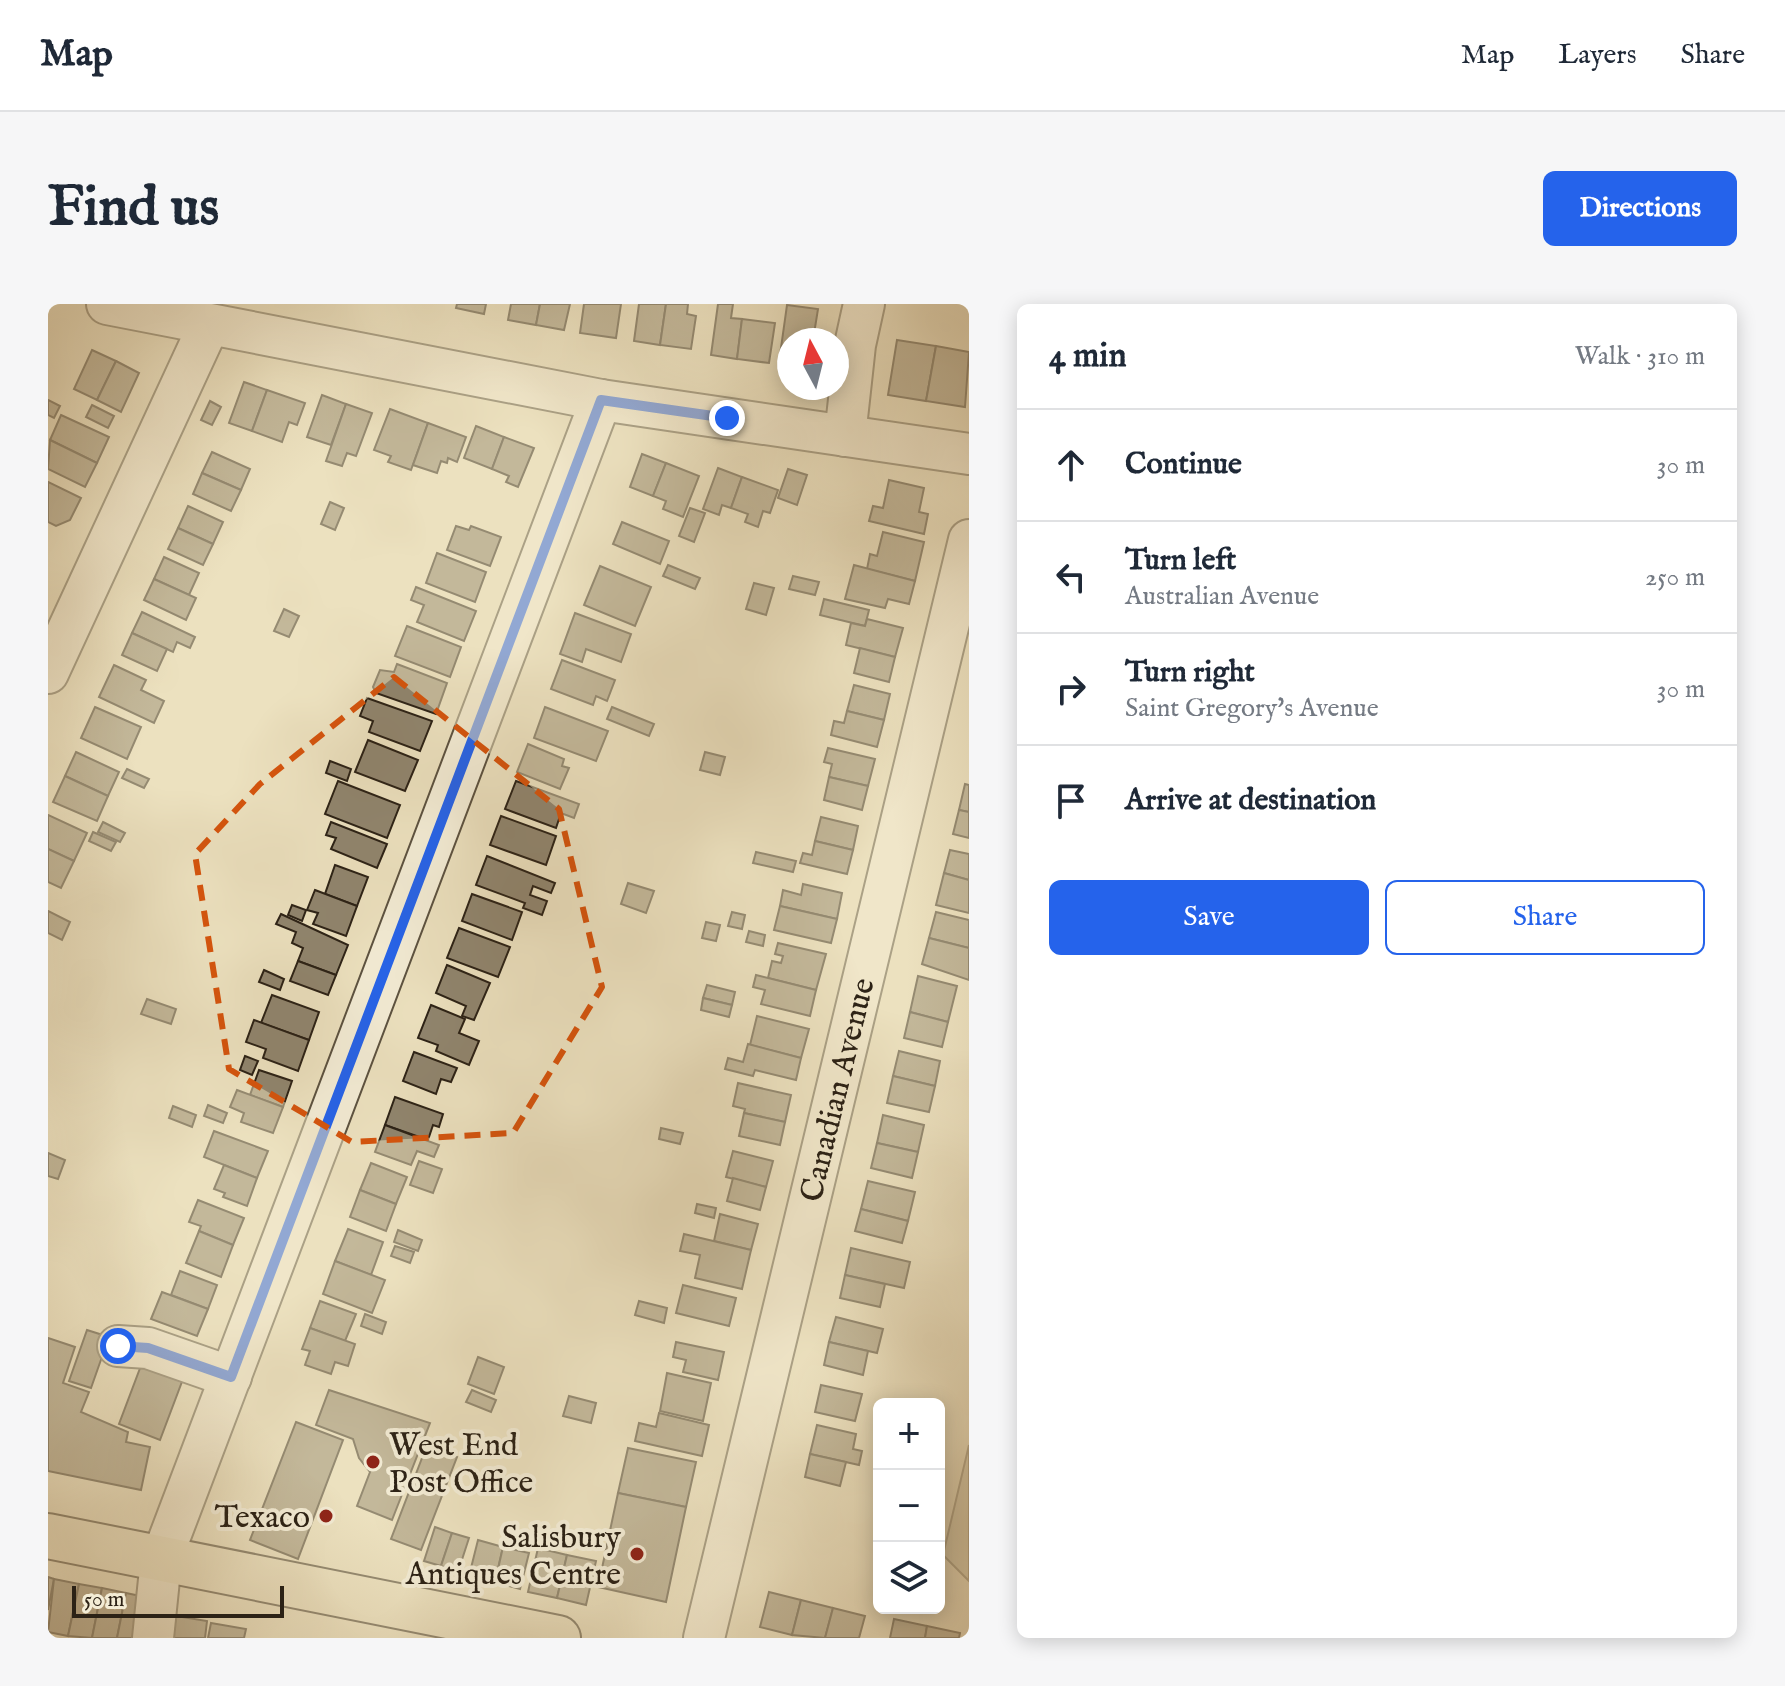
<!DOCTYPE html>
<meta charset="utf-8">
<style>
body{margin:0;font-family:"IM FELL English",serif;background:#f6f6f7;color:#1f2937}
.controls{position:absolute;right:24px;bottom:24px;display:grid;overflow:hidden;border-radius:12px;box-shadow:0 4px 20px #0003}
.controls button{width:72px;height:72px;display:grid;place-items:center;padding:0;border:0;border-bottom:2px solid #e0e1e3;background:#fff;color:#1f2937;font:40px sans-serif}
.compass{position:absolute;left:729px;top:24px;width:72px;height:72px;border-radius:50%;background:#fff;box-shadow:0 4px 20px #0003;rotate:353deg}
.scale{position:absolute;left:24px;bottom:20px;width:212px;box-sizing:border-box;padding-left:8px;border:4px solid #2c2216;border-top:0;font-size:22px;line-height:28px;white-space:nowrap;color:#2c2216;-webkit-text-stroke:6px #f3ecd5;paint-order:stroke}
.stop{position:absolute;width:24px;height:24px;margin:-18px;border:6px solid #2563eb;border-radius:50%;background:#fff}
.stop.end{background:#2563eb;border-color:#fff;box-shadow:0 2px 8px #0008}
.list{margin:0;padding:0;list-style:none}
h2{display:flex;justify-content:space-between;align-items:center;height:104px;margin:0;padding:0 32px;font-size:34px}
h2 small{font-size:26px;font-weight:400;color:#747a83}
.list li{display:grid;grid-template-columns:52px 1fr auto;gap:24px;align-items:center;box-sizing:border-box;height:112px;padding:0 32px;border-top:2px solid #e0e1e3}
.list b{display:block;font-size:30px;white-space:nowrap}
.list p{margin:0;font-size:26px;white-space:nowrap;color:#747a83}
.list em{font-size:26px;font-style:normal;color:#747a83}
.actions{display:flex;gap:16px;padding:24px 32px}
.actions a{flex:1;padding:18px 0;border:2px solid #2563eb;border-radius:12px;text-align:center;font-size:28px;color:#2563eb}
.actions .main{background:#2563eb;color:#fff}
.icon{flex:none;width:44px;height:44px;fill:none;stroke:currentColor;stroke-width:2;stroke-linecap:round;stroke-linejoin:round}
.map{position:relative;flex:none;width:921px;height:1334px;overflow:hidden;border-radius:12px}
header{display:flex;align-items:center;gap:48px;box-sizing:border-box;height:112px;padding:0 40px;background:#fff;border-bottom:2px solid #e0e1e3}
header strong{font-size:38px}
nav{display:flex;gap:44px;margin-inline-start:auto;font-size:28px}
.intro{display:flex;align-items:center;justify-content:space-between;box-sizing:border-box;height:192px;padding:0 48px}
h1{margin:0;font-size:56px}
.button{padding:20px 36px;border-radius:12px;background:#2563eb;color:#fff;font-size:28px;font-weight:700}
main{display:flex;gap:48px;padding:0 48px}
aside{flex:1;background:#fff;border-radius:12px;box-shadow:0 4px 20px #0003}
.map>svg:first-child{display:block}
</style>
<header>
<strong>Map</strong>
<nav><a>Map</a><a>Layers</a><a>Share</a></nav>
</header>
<div class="intro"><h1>Find us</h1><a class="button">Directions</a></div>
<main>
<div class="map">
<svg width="921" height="1334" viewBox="0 0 921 1334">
<rect width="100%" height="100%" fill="#ece1bf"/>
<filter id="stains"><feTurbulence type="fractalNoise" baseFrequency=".0025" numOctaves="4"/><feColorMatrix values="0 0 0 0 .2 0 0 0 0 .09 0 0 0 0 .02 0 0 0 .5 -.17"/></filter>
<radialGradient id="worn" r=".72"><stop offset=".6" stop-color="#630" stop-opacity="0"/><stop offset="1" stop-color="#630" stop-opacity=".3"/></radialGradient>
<!-- green -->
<path fill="#cbc1a2" stroke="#7c725c" stroke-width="2" d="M921,1141V1277L895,1251Z"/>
<!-- building -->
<g fill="#90856e" stroke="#2c2216" stroke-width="2">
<path d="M409,0H438L436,10L408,4Z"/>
<path d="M463,0H492L488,21L460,16Z"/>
<path d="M492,0H522L516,26L488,21Z"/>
<path d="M536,0H573L568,34L532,29Z"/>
<path d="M591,0H618L612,41L586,37Z"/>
<path d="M618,0H640L639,10L648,12L643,45L612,41Z"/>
<path d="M670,0H685L683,14L694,15L689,55L663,51Z"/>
<path d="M739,1L770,5L765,36H741V59L731,58Z"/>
<path d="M694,15L727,19L721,59L689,55Z"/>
<path d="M849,36L888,42L878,97L840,91Z"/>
<path d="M888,42L921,48L917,103L878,97Z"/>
<path d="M44,46L68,57L49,96L26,85Z"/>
<path d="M68,57L91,69L73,108L49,96Z"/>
<path d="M196,78L219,86L204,127L181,119Z"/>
<path d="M219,86L257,99L249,121L241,118L234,138L204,127Z"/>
<path d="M274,91L298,100L283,141L259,133Z"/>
<path d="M0,96L12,102L6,114L0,111Z"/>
<path d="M162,97L173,103L164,121L153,116Z"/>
<path d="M298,100L324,109L308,152L299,149L294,162L278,157Z"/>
<path d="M44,101L66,112L60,124L38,113Z"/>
<path d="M342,105L380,119L363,166L340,158L343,152L326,146Z"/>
<path d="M13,111L61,133L49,159L2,136Z"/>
<path d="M380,119L418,133L409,158L400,154L399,159L393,157L389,169L365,161Z"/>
<path d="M428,122L456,133L444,165L416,154Z"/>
<path d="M456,133L486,144L470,183L458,178L461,172L444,165Z"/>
<path d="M2,136L49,159L37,183L0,165Z"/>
<path d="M164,148L202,165L193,186L154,169Z"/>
<path d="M594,150L618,159L605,192L582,183Z"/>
<path d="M618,159L651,172L635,213L615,205L618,197L605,192Z"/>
<path d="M670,164L694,173L683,204L674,201L671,211L655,205Z"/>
<path d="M740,165L759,171L749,201L730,194Z"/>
<path d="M154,169L193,186L183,207L145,190Z"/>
<path d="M694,173L730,186L722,209L715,207L710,223L697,218L700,210L683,204Z"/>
<path d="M841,176L876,184L871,208L880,210L876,230L821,217L825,202L835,204Z"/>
<path d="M0,178L33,194L22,216L8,222L0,218Z"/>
<path d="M282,198L296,204L287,226L273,220Z"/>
<path d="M140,202L175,218L165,240L130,224Z"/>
<path d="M642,204L657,209L646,238L631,232Z"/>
<path d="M574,218L621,237L612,260L565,240Z"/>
<path d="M408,222L421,226L423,222L453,233L442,262L399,246Z"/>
<path d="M130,224L165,240L155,261L120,245Z"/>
<path d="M835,228L876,238L867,277L819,265L822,250L829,252Z"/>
<path d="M389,249L438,268L427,298L378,279Z"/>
<path d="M116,253L151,269L141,291L106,275Z"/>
<path d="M620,261L652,274L647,285L615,272Z"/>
<path d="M806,261L867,277L861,300L840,295L837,304L797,295Z"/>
<path d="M552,262L603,283L587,322L536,301Z"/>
<path d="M745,272L771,278L767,291L741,285Z"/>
<path d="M106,275L148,294L138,316L96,296Z"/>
<path d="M706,279L726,284L718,311L698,305Z"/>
<path d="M368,283L428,307L416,337L369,318L376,301L363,296Z"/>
<path d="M776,295L821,306L817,322L772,311Z"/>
<path d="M236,305L251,312L241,333L226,327Z"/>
<path d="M94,308L147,333L142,344L129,338L125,348L84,329Z"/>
<path d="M527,309L583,330L573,358L538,345L534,358L512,350Z"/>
<path d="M819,315L855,324L847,353L798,341L803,319L817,322Z"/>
<path d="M359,322L413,343L402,373L347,352Z"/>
<path d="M84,329L119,345L109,367L74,351Z"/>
<path d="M812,344L847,353L841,378L806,369Z"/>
<path d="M514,356L567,376L559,397L548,392L545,401L503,385Z"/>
<path d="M349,360L399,379L388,410L328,389L325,383L332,366L346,368Z"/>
<path d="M66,361L98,376L93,386L116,397L106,419L51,393Z"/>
<path d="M806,381L842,390L836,416L799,407Z"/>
<path d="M319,394L384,417L372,447L321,428L325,417L312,412Z"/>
<path d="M47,403L93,423L79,455L33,434Z"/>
<path d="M497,403L560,427L548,457L486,434Z"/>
<path d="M564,403L606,420L601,432L559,415Z"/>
<path d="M799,407L836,416L829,443L783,431L786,417L796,419Z"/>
<path d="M320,436L370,456L357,487L307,468Z"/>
<path d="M480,440L516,455L514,462L521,464L512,485L469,468Z"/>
<path d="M780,444L827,455L820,482L781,473L784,460L776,458Z"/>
<path d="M28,448L71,468L60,492L17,472Z"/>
<path d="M657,448L677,453L672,471L652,466Z"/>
<path d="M282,457L303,465L299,477L278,469Z"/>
<path d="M79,465L101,475L96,484L74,474Z"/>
<path d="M17,472L60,492L49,517L5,498Z"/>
<path d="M781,473L820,482L814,506L776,496Z"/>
<path d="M290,477L352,501L339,534L277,510Z"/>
<path d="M468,477L531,500L526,514L513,509L508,524L457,505Z"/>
<path d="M917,480L921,481V508L911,506Z"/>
<path d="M911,506L921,508V534L905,530Z"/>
<path d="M0,511L39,529L26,557L0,545Z"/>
<path d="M453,512L508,532L498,561L442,541Z"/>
<path d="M773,513L810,522L805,546L767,537Z"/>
<path d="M55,518L77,529L72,538L50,528Z"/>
<path d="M283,518L339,540L329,564L283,545L288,534L278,531Z"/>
<path d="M45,528L68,538L63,547L41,537Z"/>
<path d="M767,537L805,546L799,570L752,559L755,549L764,551Z"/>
<path d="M0,545L26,557L13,584L0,578Z"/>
<path d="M902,546L921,550V576L896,569Z"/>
<path d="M708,548L748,557L745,568L705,559Z"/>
<path d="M439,552L507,579L503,589L485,582L482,591L499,597L494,611L475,604L477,599L428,581Z"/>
<path d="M287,561L320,573L309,602L277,590Z"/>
<path d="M896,569L921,576V609L888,601Z"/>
<path d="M580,579L606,587L598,609L573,600Z"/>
<path d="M755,580L794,589L789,615L732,602L735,586L753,591Z"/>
<path d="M267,586L309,602L298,632L265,620L270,609L259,606Z"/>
<path d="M424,590L474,608L464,636L414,617Z"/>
<path d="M244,601L258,606L254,617L240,611Z"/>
<path d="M732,602L789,615L783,639L726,626Z"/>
<path d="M0,607L22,618L14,636L0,629Z"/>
<path d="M684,608L697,611L694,625L680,622Z"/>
<path d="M888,608L921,616V644L881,634Z"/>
<path d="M233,610L300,641L288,671L250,657L255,644L244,639L248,628L228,620Z"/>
<path d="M658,618L672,621L668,637L654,634Z"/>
<path d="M411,624L462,643L450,673L399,654Z"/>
<path d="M701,627L717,631L715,642L698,638Z"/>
<path d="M881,634L921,644V676L874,660Z"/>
<path d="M730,639L778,650L768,686L720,674L724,657L733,659L735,652L727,650Z"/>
<path d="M250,657L288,671L280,691L242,677Z"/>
<path d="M399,661L442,679L426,716L414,712L418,702L388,689Z"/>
<path d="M216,666L236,675L232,686L211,678Z"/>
<path d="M708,671L768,686L762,712L713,700L717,686L705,683Z"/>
<path d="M870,672L909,682L900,718L862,708Z"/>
<path d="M659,681L687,688L684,701L655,694Z"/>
<path d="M224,691L271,708L261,736L213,719Z"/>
<path d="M655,694L684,701L681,713L653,706Z"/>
<path d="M99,695L128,705L123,720L93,710Z"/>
<path d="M383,701L417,715L411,729L431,737L421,761L388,747L390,741L370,734Z"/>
<path d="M862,708L900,718L894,743L856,734Z"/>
<path d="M709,712L761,725L753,754L702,741Z"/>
<path d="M206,716L261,736L250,767L215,754L218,745L198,738Z"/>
<path d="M700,740L753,754L748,776L707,766L705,772L677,765L680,754L695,758Z"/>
<path d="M851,747L892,757L887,782L845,772Z"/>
<path d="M366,748L409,764L403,778L393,775L388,790L355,777Z"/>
<path d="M197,752L210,757L204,771L192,766Z"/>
<path d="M211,766L244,777L235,803L202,791Z"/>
<path d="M845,772L887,782L881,808L839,799Z"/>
<path d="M690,779L743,791L737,818L696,809L697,805L685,802Z"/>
<path d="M189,786L235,803L225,829L193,818L196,809L182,803Z"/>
<path d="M347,793L395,810L391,823L385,821L380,836L337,821Z"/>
<path d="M160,801L179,809L175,819L156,812Z"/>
<path d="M125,802L148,811L144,823L121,814Z"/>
<path d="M696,809L737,818L732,841L691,832Z"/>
<path d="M835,811L876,821L870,848L829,839Z"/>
<path d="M337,821L391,841L386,853L369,847L363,861L327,848Z"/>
<path d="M613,824L635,829L632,840L611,835Z"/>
<path d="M166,827L220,847L209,874L156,853Z"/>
<path d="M829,839L870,848L864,874L823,864Z"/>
<path d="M685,847L725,857L718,883L678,873Z"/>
<path d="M0,849L17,856L10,875L0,872Z"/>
<path d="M371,857L394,865L385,889L362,881Z"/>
<path d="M323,859L359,873L348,900L312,886Z"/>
<path d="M176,861L209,874L199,902L175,893L177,889L166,885Z"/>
<path d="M685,874L718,883L712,906L679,897Z"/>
<path d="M820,877L867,888L860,917L813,905Z"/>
<path d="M312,886L348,900L338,927L302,913Z"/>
<path d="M150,896L196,914L185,941L151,927L153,922L141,918Z"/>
<path d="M649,900L668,904L666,914L647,909Z"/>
<path d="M813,905L860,917L854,939L807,927Z"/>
<path d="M672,910L710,920L703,946L666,937Z"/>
<path d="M300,925L335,938L323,971L287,957Z"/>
<path d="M350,926L374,936L370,947L346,938Z"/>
<path d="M151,927L185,941L173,973L138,959Z"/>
<path d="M636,930L703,946L694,985L647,974L652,951L632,947Z"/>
<path d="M347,942L366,948L362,959L343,952Z"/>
<path d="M803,944L862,958L856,984L797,971Z"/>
<path d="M287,957L337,976L324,1009L275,990Z"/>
<path d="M132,967L169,981L160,1005L123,991Z"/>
<path d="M797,971L837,980L832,1003L792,994Z"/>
<path d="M635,981L688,994L681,1022L628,1009Z"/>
<path d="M114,988L160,1005L149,1032L103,1015Z"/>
<path d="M272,997L308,1010L297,1037L262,1024Z"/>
<path d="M591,997L619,1004L616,1019L587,1011Z"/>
<path d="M317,1010L338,1018L334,1030L313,1022Z"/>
<path d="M788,1013L835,1025L829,1049L781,1038Z"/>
<path d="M262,1024L307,1040L300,1062L287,1058L283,1070L257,1061L262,1047L254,1045Z"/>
<path d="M39,1026L61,1033L43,1084L21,1077Z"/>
<path d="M0,1034L27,1043L15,1079L41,1088L33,1108L80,1128L78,1138L102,1143L93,1186L0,1167Z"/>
<path d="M628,1038L676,1048L670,1076L635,1068L638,1056L625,1053Z"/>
<path d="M781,1038L820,1047L815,1071L776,1061Z"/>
<path d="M97,1051L138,1067L112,1136L71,1120Z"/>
<path d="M430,1053L456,1063L446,1090L420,1080Z"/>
<path d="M619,1069L663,1079L655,1117L612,1107Z"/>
<path d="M773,1081L814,1090L807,1117L767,1108Z"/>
<path d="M281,1086L382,1119L344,1216L309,1202L322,1168L311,1154L305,1135L268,1121Z"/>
<path d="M424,1086L448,1096L443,1108L418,1098Z"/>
<path d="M521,1092L548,1099L543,1119L515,1112Z"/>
<path d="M611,1109L661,1121L654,1152L587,1137L591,1119L608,1123Z"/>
<path d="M248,1118L295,1136L250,1255L202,1236Z"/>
<path d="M769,1121L808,1130L805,1145L814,1147L811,1161L762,1150Z"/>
<path d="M379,1141L409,1153L373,1246L343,1235Z"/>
<path d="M580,1144L648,1158L638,1203L570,1189Z"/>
<path d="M762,1150L798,1158L792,1182L757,1173Z"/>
<path d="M570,1189L638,1203L618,1298L550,1283Z"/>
<path d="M387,1223L404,1229L393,1262L376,1257Z"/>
<path d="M404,1229L421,1234L410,1268L393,1262Z"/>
<path d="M430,1236L455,1243L447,1278L421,1272Z"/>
<path d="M455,1243L481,1249L472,1285L447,1278Z"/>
<path d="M490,1244L519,1251L509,1294L480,1288Z"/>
<path d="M519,1251L548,1257L538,1301L509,1294Z"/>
<path d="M0,1273L6,1275L0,1306Z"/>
<path d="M6,1275L31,1280L20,1332L0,1328Z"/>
<path d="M31,1280L54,1284L44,1334L20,1332Z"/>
<path d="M54,1284L78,1289L69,1334H44Z"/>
<path d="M721,1288L753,1296L744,1331L712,1323Z"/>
<path d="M78,1289L102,1294L94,1334H69Z"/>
<path d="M753,1296L785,1304L777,1334L744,1331Z"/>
<path d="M785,1304L817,1312L811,1334H777Z"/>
<path d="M128,1312L159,1317L157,1334H125Z"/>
<path d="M846,1315L879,1322L877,1334H842Z"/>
<path d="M163,1319L198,1325L196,1334H160Z"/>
<path d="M879,1322L912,1329L911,1334H877Z"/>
</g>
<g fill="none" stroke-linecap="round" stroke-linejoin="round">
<defs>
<g id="minor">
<path d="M59,0L553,96L921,150"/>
<path d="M797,132L807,41L816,0"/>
<path d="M0,369L161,21"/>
<path d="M70,1042L100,1044L183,1073"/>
<path d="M105,1334L113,1256L553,96"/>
<path id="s1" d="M656,1334L921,236"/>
</g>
<path id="highway" d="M0,1232L510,1334"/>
</defs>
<!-- minor casing -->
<use href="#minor" stroke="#5c5240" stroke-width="44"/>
<!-- highway casing -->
<use href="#highway" stroke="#2c2216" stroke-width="48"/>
<!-- minor -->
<use href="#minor" stroke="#f3ecd5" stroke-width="40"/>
<!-- highway -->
<use href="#highway" stroke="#ece1bf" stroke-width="44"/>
</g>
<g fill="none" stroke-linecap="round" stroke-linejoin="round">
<!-- route -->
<path stroke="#2563eb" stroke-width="10" d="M70,1042L100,1044L183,1073L553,96L679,114"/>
</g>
<!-- marked area -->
<path d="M0 0H921V1334H0ZM346,373L511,505L554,683L465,829L304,838L181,765L147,550L212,480Z" fill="#ece1bf" fill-opacity=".55" fill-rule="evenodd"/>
<path fill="none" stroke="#d5540d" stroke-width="6" stroke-dasharray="16 10" stroke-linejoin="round" d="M346,373L511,505L554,683L465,829L304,838L181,765L147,550L212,480Z"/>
<!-- markers -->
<g fill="#8f2418" stroke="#f3ecd5" stroke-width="3">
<circle cx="325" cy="1158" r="8"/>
<circle cx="278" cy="1212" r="8"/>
<circle cx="589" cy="1250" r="8"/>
</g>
<g text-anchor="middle" stroke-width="8" stroke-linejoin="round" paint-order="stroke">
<!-- street labels -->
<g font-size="32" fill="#2c2216" stroke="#f3ecd5">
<text dy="11" stroke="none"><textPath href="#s1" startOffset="564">Canadian Avenue</textPath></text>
</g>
<!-- poi labels -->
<g font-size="32" fill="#2c2216" stroke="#f3ecd5" text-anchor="end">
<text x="341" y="1151" text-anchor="start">West End<tspan x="341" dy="37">Post Office</tspan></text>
<text x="262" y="1223">Texaco</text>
<text x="573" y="1243">Salisbury<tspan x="573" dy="37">Antiques Centre</tspan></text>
</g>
</g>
<rect width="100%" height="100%" filter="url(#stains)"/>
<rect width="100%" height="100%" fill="url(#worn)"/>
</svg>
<div class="controls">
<button>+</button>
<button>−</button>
<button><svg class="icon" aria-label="layers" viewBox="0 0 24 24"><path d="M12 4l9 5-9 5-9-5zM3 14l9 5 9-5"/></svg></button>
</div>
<svg class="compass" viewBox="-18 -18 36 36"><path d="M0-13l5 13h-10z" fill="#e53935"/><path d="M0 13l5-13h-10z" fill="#747a83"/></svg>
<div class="scale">50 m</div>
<div class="stop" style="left:70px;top:1042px"></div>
<div class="stop end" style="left:679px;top:114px"></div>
</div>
<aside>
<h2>4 min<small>Walk · 310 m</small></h2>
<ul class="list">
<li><svg class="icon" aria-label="ahead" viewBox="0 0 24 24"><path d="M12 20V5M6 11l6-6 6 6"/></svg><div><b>Continue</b></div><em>30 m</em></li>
<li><svg class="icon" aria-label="left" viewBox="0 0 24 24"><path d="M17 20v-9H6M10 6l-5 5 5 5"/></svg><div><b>Turn left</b><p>Australian Avenue</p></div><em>250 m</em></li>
<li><svg class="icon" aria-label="right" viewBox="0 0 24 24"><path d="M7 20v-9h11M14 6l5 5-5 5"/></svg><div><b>Turn right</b><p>Saint Gregory's Avenue</p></div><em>30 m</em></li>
<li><svg class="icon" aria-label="arrive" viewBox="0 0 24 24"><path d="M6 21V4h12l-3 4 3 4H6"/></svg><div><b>Arrive at destination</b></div></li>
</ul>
<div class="actions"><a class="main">Save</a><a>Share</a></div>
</aside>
</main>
